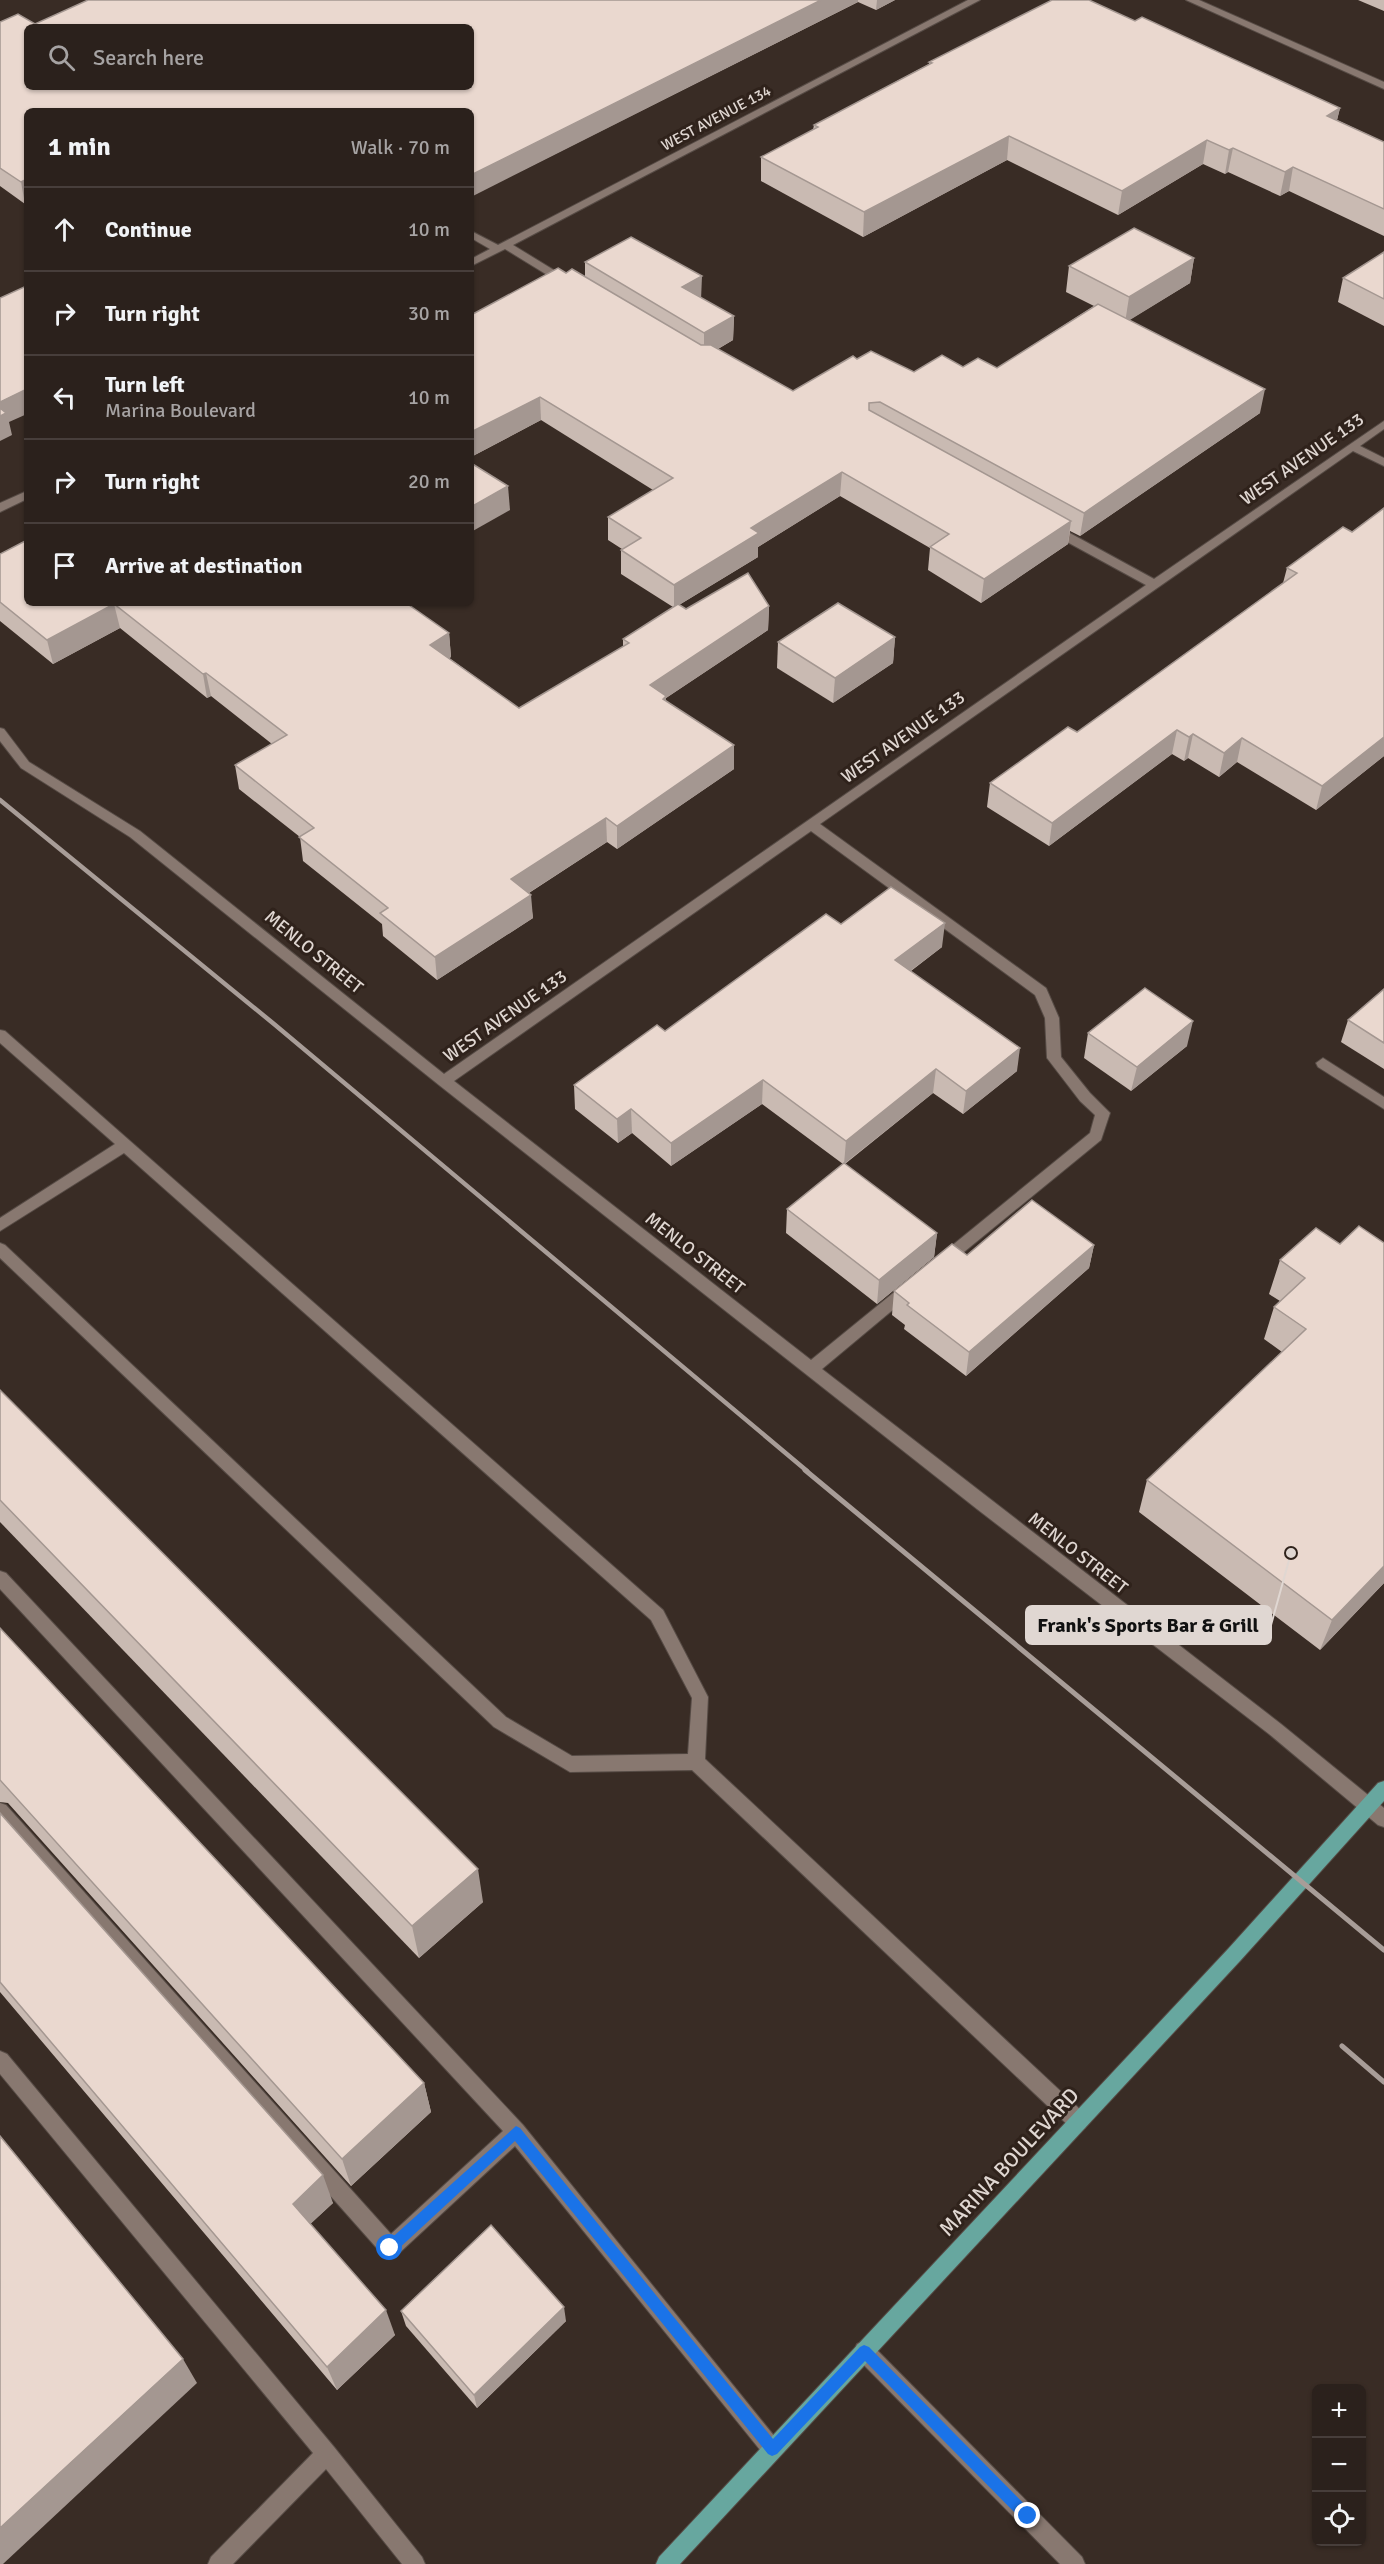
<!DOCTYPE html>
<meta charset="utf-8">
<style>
body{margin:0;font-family:Signika,sans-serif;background:#372e29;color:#f1f3f6}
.controls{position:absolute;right:18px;bottom:18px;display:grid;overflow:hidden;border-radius:9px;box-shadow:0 2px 4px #0004}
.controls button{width:54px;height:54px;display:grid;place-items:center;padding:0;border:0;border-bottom:2px solid #473e3b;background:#2b211c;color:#f1f3f6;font:30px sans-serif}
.stop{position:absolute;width:18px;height:18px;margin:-14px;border:4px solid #1a73e8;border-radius:50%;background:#fff}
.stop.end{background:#1a73e8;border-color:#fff;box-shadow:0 2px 6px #0008}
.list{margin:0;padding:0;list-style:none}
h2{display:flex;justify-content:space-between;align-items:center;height:78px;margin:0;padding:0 24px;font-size:26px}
h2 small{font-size:20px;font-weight:400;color:#a6a3a3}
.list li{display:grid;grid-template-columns:39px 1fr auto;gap:18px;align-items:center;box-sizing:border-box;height:84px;padding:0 24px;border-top:2px solid #473e3b}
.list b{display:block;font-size:22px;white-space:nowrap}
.list p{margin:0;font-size:20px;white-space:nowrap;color:#a6a3a3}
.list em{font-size:20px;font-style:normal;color:#a6a3a3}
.icon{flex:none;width:33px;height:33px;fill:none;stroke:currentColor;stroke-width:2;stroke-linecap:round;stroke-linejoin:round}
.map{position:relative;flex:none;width:1384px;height:2564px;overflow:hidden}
.search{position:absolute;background:#2b211c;box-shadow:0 2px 4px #0004;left:24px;top:24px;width:450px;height:66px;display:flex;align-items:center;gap:15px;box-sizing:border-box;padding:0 21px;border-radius:9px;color:#a6a3a3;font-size:22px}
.panel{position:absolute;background:#2b211c;box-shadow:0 2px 4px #0004;left:24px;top:108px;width:450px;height:498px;border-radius:9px}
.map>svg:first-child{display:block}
</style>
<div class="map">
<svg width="1384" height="2564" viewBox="0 0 1384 2564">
<rect width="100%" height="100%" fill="#392c25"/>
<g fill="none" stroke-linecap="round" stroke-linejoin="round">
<defs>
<g id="minor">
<path d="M968,0H980L513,245L570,280V284H562L505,249L471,266V259L490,249L471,238V231L498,245Z"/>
<path d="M1186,0H1199L1384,82V89Z"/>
<path d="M1384,421V429L1360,446L1384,458V466L1353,451L820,824L1046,988L1059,1018L1061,1057L1090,1093L1110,1113L1101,1140L948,1265H938L936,1261L938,1257L1090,1133L1095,1115L1080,1101L1047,1058L1045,1018L1035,995L811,831L454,1081L811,1360L903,1285H913L916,1289L913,1293L822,1369L1281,1724L1384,1808V1827L1378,1825L1269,1734L977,1509L439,1085L130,837L21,768L0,741V728L4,729L29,762L140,831L444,1074L1146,585L1047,531V525H1055L1154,579Z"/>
<path d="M27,491V499L0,512V503Z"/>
<path d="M0,1030L5,1031L663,1610L708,1697L705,1759L1085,2114L1087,2121L1085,2128L1078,2130L1071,2128L692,1770L570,1772L494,1727L0,1258V1243L5,1245L506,1717L572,1756L688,1754L692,1698L651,1620L124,1153L0,1231V1218L115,1144L0,1043Z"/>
<path d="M1323,1058L1384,1097V1109L1318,1067L1316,1063Z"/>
<path d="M0,1571L6,1573L523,2125L779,2442L782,2449L779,2456L772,2459L765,2456L515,2146L397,2255L390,2258L383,2255L0,1824V1803L6,1805L391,2234L503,2131L0,1589Z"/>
<path d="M0,2051L7,2054L334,2447L422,2557L425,2564H402L326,2469L233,2564H208L211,2557L313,2453L0,2074Z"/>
<path d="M864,2341L871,2344L1082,2557L1085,2564H1060L857,2358L854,2351L857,2344Z"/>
</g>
<path id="major" d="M1384,1781V1801L1240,1961L680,2564H656L659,2557L1228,1949L1378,1783Z"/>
</defs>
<!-- minor casing -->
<use href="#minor" stroke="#564b45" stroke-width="2"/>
<!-- major casing -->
<use href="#major" stroke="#564b45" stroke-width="2"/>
<!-- minor -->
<use href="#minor" fill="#887870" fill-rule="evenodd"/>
<!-- major -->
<use href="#major" fill="#67a79f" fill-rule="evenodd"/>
<!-- rail-far1 -->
<path stroke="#a89d98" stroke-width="4.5" d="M0,800L274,1024L807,1471"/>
<!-- rail -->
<g stroke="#a89d98" stroke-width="5">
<path d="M805,1470L1384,1950"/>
<path d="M1342,2046L1384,2082"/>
</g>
</g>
<!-- wall -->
<g fill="#c9bab2">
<path d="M88,0H895L876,10L858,2L521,171L27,111L25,204L0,186V22L35,24Z"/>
<path d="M1358,0H1384V11Z"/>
<path d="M1135,21L1340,108L1337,120L1384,142V236L1289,191L1280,196L1228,172L1225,174L1203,164L1118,215L1007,160L863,237L761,181V157L813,130L814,125L929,64V62Z"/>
<path d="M1384,252V326L1338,302L1343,278Z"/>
<path d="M1194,258L1190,283L1129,320L1260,413L1080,536L1070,531L1068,544L981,603L928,570L930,548L840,496L758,547V557L679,605L686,609L769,606L768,630L666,698V701L734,745V769L617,849L607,842L529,893L533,918L437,980L383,936L382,924L303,861L300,837L239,789L235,765L272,744L211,696L207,698L120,628L53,664L0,621V554L406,603L449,633L451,657L449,658L519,708L623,647V639L673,607L621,574V550L622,549L608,540V517L653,490L541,420L471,457V315L566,273L585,277V262L701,298L734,316L733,340L718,349L793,391L857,359L914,372L963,367L997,368L1094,306L1066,292L1069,266Z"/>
<path d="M1384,508V756L1316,810L1237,762L1219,777L1188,758L1184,761L1172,754L1049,846L987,807L990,783L1077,732L1283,583L1287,568L1352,532Z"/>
<path d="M895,637L893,663L833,703L777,668L778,642Z"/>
<path d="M841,924L942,947L911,971L1017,1071L963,1114L933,1093L845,1164L937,1233L934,1257L877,1304L786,1233L787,1209L843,1164L762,1104L671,1166L632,1133L618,1143L575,1109L574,1085L665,1031Z"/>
<path d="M1384,989V1069L1341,1042L1348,1020Z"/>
<path d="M1088,1033L1187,1046L1131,1091L1084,1058Z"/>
<path d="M1384,1243V1583L1320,1650L1139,1512L1147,1480L1282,1352L1264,1339L1274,1307L1280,1301L1269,1294L1280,1260L1340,1244Z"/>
<path d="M1094,1245L1089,1268L966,1376L904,1329L905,1325L892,1315L894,1291L967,1255Z"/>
<path d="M0,1390L483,1902L419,1958L0,1522Z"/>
<path d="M0,1628L424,2083L431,2112L351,2186L8,1803L0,1802Z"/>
<path d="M0,1813L333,2203L310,2224L395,2335L337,2390L0,1992Z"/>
<path d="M401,2311L566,2321L477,2408L406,2326Z"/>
</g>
<!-- shaded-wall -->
<g fill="#a49791">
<path d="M821,0H858V2L471,197V175Z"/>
<path d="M877,0H895L876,10Z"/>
<path d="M1340,108L1334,132L1327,116Z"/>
<path d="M1009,136L1007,160L863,237L864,212Z"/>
<path d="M1207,140L1203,164L1118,215L1122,191Z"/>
<path d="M1233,148L1228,172L1225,174L1229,150Z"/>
<path d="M1293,167L1289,191L1280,196L1285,172Z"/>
<path d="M27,179V203L25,204L21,182Z"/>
<path d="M1194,258L1190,283L1125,323L1129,297Z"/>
<path d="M702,276L701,300L682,287Z"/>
<path d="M734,316L733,340L704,357V333Z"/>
<path d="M27,389V414L9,422L12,435L0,441V402Z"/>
<path d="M1265,389L1260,413L1080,536L1084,513Z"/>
<path d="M540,397L541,420L471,457V432Z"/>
<path d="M842,472L840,496L758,547V557L674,608V585L751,528Z"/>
<path d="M508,486L510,510L471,532V507Z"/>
<path d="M1071,521L1068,544L981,603L984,579Z"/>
<path d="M114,604L120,628L53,664L47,640Z"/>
<path d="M769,606L768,630L666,698V720L650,685Z"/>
<path d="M449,633L451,657L432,668L430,645Z"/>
<path d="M895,637L893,663L833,703L835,678Z"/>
<path d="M206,673L211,696L207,698L203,674Z"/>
<path d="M1177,730L1172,754L1049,846L1052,823Z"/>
<path d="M1193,734L1188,758L1184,761L1189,737Z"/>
<path d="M1384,737V756L1316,810L1322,786Z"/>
<path d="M1242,738L1237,762L1219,777L1224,753Z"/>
<path d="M734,745V769L617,849V826Z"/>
<path d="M606,818L607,842L513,903L511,879Z"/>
<path d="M531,895L533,918L437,980L435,957Z"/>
<path d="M945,923L942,947L893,984L895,960Z"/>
<path d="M1193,1021L1187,1046L1131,1091L1137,1067Z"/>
<path d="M1020,1048L1017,1071L963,1114L966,1091Z"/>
<path d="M936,1069L933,1093L844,1164L846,1141Z"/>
<path d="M763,1080L762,1104L671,1166V1143Z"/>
<path d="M631,1109L632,1133L618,1143L617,1119Z"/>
<path d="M937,1233L934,1257L877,1304L879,1280Z"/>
<path d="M1094,1245L1089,1268L966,1376L969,1352Z"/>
<path d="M1384,1566V1583L1320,1650L1332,1620Z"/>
<path d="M478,1869L483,1902L419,1958L412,1926Z"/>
<path d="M424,2083L431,2112L351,2186L342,2159Z"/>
<path d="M323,2175L333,2203L304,2230L293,2204Z"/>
<path d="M564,2307L566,2321L477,2408L474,2395Z"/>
<path d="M386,2310L395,2335L337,2390L327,2367Z"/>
<path d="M183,2359L197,2383L3,2564H0V2528Z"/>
</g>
<!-- building -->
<g fill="#ead8cf" stroke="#a49791" stroke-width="1.5" fill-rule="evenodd">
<path d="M88,0H821L471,175V111H27V179L21,182L0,168V22L18,14L35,24ZM27,27H471V87H27Z"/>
<path d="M1052,0H1089L1135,21L1142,17L1340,108L1327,116L1384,142V209L1293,167L1285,172L1233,148L1229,150L1207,140L1122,191L1009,136L864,212L761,157L818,127L814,125L932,63L929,62Z"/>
<path d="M1134,228L1194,258L1129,297L1069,266Z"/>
<path d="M631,237L702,276L682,287L734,316L704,333L585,262Z"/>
<path d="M1384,252V299L1343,278Z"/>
<path d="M558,268L566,273L572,269L701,345H711L793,391L853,356L857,359L871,351L914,372L942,355L963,367L978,358L997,368L1098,304L1265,389L1084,513L880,402L869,403V410L1071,521L984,579L930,547L949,534L842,472L751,528L759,533L674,585L621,550L641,538L608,517L673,478L540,397L471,432V315Z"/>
<path d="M24,287L27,289V389L0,402V298Z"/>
<path d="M0,408L6,413L0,416Z"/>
<path d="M471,463L508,486L471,507Z"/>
<path d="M1384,508V737L1322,786L1242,738L1224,753L1193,734L1189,737L1177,730L1052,823L990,783L1068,727L1077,732L1297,573L1287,568L1343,527L1352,532Z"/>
<path d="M27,540V603H406L449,633L430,645L519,708L629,643L623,639L678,604L686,609L748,573L769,606L650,685L666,696L663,699L734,745L617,826L606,818L511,879L531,895L435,957L380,913L388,908L299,837L314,828L235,765L287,735L206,673L203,674L114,604L47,640L0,602V554Z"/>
<path d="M838,603L895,637L835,678L778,642Z"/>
<path d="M891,887L945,923L895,960L1020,1048L966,1091L936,1069L846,1141L763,1080L671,1143L631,1109L617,1119L574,1085L657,1025L665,1031L826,914L841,924Z"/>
<path d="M1145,988L1193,1021L1137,1067L1088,1033Z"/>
<path d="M1384,989V1043L1348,1020Z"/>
<path d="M844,1163L937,1233L879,1280L787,1209Z"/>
<path d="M1032,1200L1094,1245L969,1352L907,1305L909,1303L894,1291L952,1244L967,1255Z"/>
<path d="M1359,1226L1384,1243V1566L1332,1620L1147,1480L1306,1329L1274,1307L1305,1278L1280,1260L1316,1228L1340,1244Z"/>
<path d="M0,1390L478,1869L412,1926L0,1500Z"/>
<path d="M0,1628L424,2083L342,2159L0,1780Z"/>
<path d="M0,1813L323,2175L293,2204L386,2310L327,2367L0,1982Z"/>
<path d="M0,2136L183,2359L0,2528Z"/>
<path d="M491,2225L564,2307L474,2395L401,2311Z"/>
</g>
<!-- route -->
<path fill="#1a73e8" d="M516,2126L520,2128L773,2439L860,2347L864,2345L869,2347L1032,2512L1034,2516L1032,2521L1028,2523L1023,2521L865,2361L777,2454L772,2456L768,2454L515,2141L395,2252L390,2254L386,2252L384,2248L386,2243Z"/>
<g text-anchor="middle" stroke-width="6" stroke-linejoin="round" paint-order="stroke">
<!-- far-street labels -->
<g font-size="15" fill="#e0d7d2" stroke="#2f221b">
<text transform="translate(716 118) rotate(-28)" y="5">WEST AVENUE 134</text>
</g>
<!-- street labels -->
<g font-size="18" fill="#e0d7d2" stroke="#2f221b">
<text transform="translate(1302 459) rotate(-35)" y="6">WEST AVENUE 133</text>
<text transform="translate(903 737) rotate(-35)" y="6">WEST AVENUE 133</text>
<text transform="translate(314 952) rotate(39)" y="6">MENLO STREET</text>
<text transform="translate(505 1016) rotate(-35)" y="6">WEST AVENUE 133</text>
<text transform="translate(695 1253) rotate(38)" y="6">MENLO STREET</text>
<text transform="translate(1078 1553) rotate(38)" y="6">MENLO STREET</text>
</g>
<!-- near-street labels -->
<g font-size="21" fill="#e0d7d2" stroke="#2f221b">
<text transform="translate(1009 2162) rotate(-47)" y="7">MARINA BOULEVARD</text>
</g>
</g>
<!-- callouts -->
<path fill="none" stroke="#e0d7d2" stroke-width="2" d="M1291 1553L1271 1625"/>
<circle fill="#e0d7d2" stroke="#2f221b" stroke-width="2" cx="1291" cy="1553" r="6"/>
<rect fill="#e0d7d2" stroke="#e0d7d2" stroke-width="2" x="1026" y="1606" width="245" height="38" rx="6"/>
<g font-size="20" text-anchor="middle" font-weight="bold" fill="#111">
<text x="1148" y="1632">Frank's Sports Bar &amp; Grill</text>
</g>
</svg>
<div class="controls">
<button>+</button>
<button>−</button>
<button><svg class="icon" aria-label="locate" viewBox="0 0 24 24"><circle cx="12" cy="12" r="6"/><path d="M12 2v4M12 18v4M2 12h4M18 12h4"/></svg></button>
</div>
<div class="stop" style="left:390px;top:2248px"></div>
<div class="stop end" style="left:1028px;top:2516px"></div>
<div class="search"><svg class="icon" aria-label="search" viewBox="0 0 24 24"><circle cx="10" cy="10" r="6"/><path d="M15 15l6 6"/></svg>Search here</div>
<section class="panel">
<h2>1 min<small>Walk · 70 m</small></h2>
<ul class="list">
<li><svg class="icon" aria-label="ahead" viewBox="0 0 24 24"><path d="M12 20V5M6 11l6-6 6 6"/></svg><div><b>Continue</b></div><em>10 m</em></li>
<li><svg class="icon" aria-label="right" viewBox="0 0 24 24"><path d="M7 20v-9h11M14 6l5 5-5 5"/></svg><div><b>Turn right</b></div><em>30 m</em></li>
<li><svg class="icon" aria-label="left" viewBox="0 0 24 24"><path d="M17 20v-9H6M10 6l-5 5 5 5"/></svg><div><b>Turn left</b><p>Marina Boulevard</p></div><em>10 m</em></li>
<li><svg class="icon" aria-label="right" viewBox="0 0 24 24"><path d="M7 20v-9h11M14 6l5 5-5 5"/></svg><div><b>Turn right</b></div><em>20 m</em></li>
<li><svg class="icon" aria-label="arrive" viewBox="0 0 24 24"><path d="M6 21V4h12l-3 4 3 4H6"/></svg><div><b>Arrive at destination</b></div></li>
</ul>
</section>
</div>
